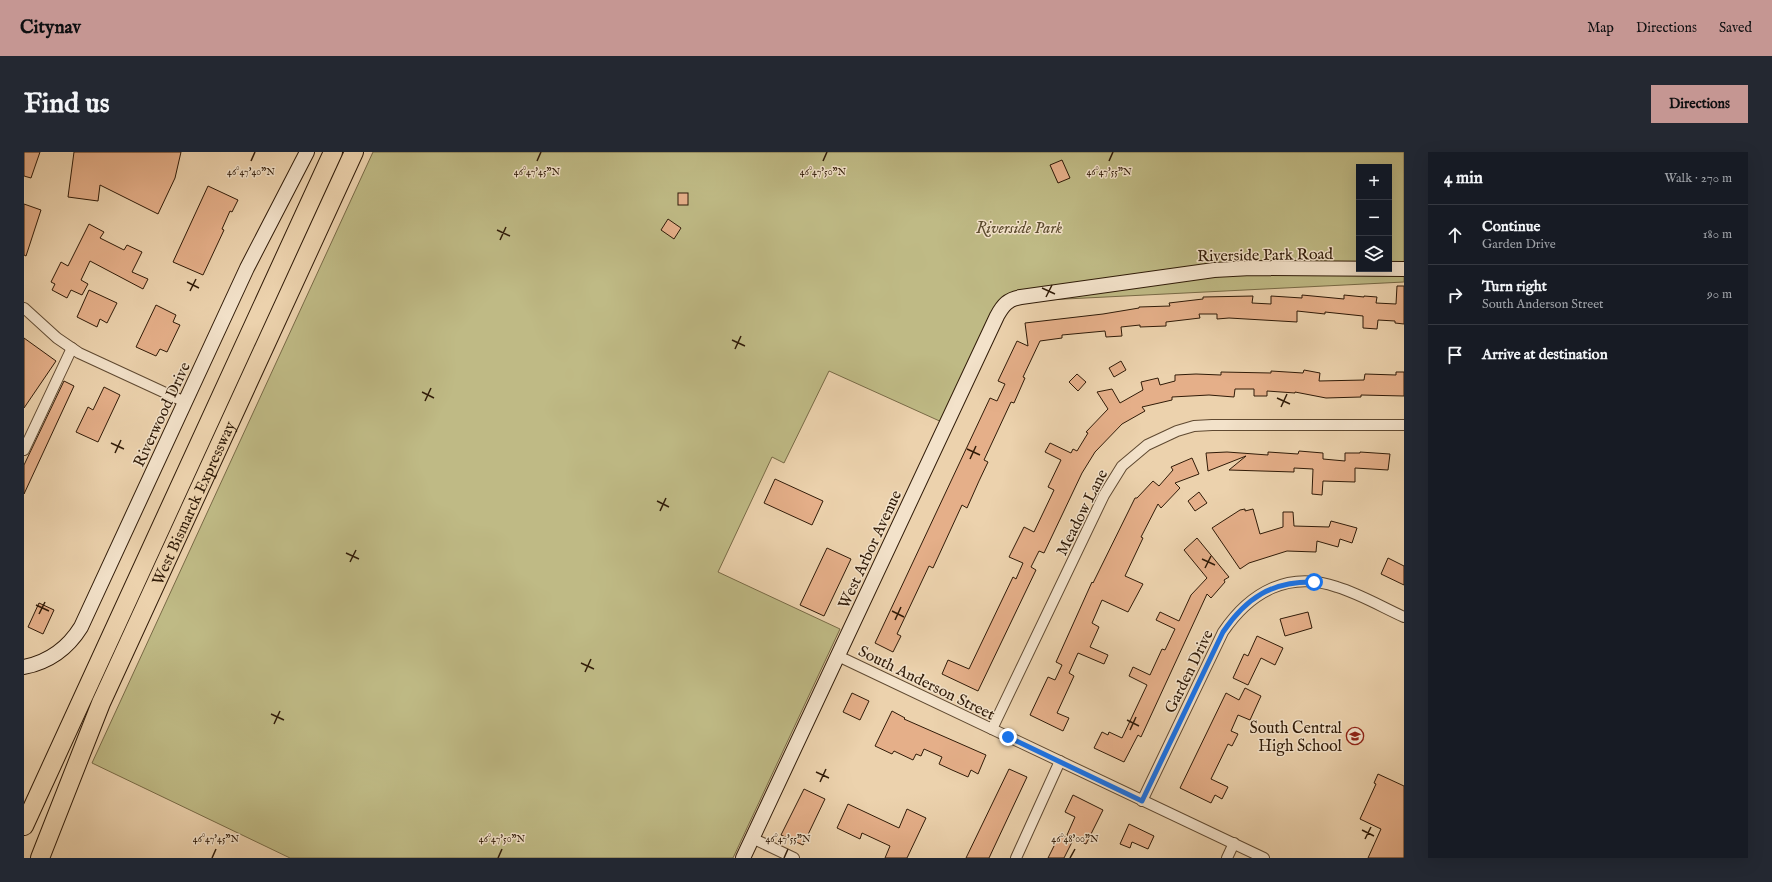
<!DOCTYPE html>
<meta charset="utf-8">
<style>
body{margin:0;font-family:"IM FELL English",serif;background:#242831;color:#f1f3f6}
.controls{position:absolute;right:12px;top:12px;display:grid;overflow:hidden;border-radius:0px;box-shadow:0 4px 16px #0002}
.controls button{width:36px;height:36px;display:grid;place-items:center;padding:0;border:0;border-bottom:1px solid #363941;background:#171b24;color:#f1f3f6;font:20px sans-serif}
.stop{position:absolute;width:12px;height:12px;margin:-9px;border:3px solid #1a73e8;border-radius:50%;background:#fff}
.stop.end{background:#1a73e8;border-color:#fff;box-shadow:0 1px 4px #0008}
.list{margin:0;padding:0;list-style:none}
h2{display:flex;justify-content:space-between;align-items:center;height:52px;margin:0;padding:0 16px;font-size:17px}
h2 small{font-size:13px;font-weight:400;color:#9ea1a6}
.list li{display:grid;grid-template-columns:26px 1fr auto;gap:12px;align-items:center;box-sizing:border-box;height:60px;padding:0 16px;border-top:1px solid #363941}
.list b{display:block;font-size:15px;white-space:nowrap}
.list p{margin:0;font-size:13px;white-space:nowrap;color:#9ea1a6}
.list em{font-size:13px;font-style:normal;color:#9ea1a6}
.icon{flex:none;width:22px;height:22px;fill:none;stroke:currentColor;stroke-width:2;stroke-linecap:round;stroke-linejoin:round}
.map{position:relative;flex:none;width:1380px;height:706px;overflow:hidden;border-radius:0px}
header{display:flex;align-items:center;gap:24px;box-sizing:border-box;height:56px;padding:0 20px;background:#c59692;color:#111}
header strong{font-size:19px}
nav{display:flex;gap:22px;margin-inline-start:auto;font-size:14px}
.intro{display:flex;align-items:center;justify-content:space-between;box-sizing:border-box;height:96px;padding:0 24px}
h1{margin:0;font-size:28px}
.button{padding:10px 18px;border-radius:0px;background:#c59692;color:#111;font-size:14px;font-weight:700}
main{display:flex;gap:24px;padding:0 24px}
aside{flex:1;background:#171b24;border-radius:0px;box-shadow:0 4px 16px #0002}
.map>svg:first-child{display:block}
</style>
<header>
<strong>Citynav</strong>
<nav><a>Map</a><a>Directions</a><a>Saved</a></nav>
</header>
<div class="intro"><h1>Find us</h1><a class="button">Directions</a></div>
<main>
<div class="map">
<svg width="1380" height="706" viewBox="0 0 1380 706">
<rect width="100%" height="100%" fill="#ecd2ad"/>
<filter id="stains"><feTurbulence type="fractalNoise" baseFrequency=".005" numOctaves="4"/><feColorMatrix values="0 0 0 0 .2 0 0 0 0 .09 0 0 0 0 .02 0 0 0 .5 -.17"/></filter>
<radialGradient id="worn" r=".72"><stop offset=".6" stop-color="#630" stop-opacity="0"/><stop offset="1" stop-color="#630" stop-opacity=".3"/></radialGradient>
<!-- green -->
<path fill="#bfba85" stroke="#786a46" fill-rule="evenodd" d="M349,0H1380V130L982,150L920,271L805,219L760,311L748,305L694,420L816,477L709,706H266L68,611ZM1335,15H1365V117H1335Z"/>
<!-- building -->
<g fill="#e5af89" stroke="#301b08">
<path d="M0,0H16L7,26L0,24Z"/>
<path d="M50,0H157L151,26L134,62L76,33L74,49L44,45Z"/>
<path d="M1038,8L1046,26L1034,31L1026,13Z"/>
<path d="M184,34L214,48L208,60L206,59L198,77L200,78L179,123L149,110Z"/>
<rect x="654" y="41" width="10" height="12"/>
<path d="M0,52L17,58L2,104L0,103Z"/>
<path d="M644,67L657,76L650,87L637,78Z"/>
<path d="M65,72L80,80L76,86L100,98L103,93L118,100L108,120L124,127L119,137L66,109L57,128L64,132L58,143L47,138L43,146L28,138L31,132L27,130L37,110L44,114Z"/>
<path d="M1373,134H1380V172L1371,171V169L1354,168L1353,177L1339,176V164L1301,160V162L1273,159V170L1205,166L1193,167V162H1175L1176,166L1142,170V174L1116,175V173L1097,175L1098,184L1082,185L1081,179L1038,183V186L1016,189L999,225L1001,226L990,251L987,250L960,308L964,310L955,329L943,356L938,353L909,416L905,414L873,482L877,484L869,500L851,491L966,246L973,249L981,232L974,229L993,189L1004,194L1001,171L1079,162L1115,156V155L1146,154L1145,151L1179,147V145L1229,144L1228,151L1247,152V144L1278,146V143L1320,147V143L1340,145V144L1353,145L1352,151L1372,152Z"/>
<path d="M65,138L93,151L83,171L76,167L73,175L53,165Z"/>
<path d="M132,153L152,163L149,170L156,173L143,200L136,197L132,204L112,195Z"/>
<path d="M0,186L32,209L0,256Z"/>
<path d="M1097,209L1102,218L1090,225L1085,216Z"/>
<path d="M1280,218L1296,221L1295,229L1340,228L1341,222L1372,223V220H1380V244L1337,243V245L1302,246L1271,240V241L1243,239V244H1230V237H1211L1210,245L1185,243L1148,245V248L1118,255L1121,259L1098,272L1071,300L1058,321L1020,401L1015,399L1007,415L1012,418L954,539L918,522L924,508L945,517L989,425L992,427L999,411L985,405L1000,375L1010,380L1030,338L1024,335L1037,308L1021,300L1026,291L1047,301L1049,297L1053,299L1064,281L1062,280L1084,257L1073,240L1088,237L1096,251L1119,238L1117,230L1134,226L1136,233L1151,229V223L1172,222L1197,223V220L1247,221V219L1279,221Z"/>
<path d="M1053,222L1062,230L1054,239L1045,230Z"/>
<path d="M40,229L50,234L0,342V313Z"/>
<path d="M80,235L96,243L74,290L52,280L64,255L69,258Z"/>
<path d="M1275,299L1299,301V307L1321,309V301H1336V300L1366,302L1364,318L1331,316V330L1299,329L1298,343L1288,342L1289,317L1270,316V320L1205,318L1222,304L1184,319L1182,301L1203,300L1244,303V300L1274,302Z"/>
<path d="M1168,306L1175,322L1151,331L1156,336L1137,356L1134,352L1117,385L1119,386L1101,424L1119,432L1104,460L1078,448L1068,471L1075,475L1066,495L1084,503L1080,512L1054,501L1045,521L1050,524L1033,561L1045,566L1039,579L1006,563L1024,525L1031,528L1038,513L1032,510L1068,430L1069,431L1111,346H1113L1129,329L1135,334L1149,318L1147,315Z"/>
<path d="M751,327L799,349L788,373L740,351Z"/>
<path d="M1175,340L1183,351L1171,359L1164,349Z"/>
<path d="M1221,357V359L1229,357L1236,382L1259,375V360H1269L1270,374L1305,375L1307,369L1333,376L1328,391L1316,387L1314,395L1293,389L1292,400L1263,399L1225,411L1216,417L1188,376L1216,358Z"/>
<path d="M1173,386L1205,425L1200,428L1201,430L1187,446L1183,442L1117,585L1114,583L1100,610L1070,596L1078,580L1084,583L1085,580L1098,586L1123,533L1105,524L1109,515L1126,523L1138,497L1141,498L1151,477L1132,468L1136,460L1155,469L1167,443L1183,426L1160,398Z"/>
<path d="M803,396L827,407L800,464L776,453Z"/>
<path d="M1364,406L1380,414V433L1357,422Z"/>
<path d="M15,451L30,458L19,482L4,475Z"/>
<path d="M1284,460L1288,476L1261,484L1256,467Z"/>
<path d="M1233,484L1259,496L1251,513L1237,506L1224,533L1209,526L1220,502L1224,504Z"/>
<path d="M1221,536L1237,544L1226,568L1214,563L1207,579L1214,582L1208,594L1204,592L1187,627L1204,635L1198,647L1191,643L1187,651L1156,636L1202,541L1215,548Z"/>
<path d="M828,541L845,549L836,568L819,560Z"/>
<path d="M868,559L881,566L880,567L962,603L954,622L947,618L944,625L928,618L915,612L918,605L900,597L897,604L892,602L889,608L870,599L868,602L851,594Z"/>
<path d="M985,617L1003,625L965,706H942Z"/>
<path d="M1354,622L1380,634V706H1344L1357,677L1336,667L1352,632L1350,631Z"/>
<path d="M780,637L801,647L779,693L757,683Z"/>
<path d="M1049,643L1079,658L1062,692L1043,683L1051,665L1041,660Z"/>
<path d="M824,652L875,676L883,657L902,666L883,706H861L866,694L838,681L836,687L813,676Z"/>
<path d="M1105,672L1130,684L1124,697L1108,690L1106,696L1096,692Z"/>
<path d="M1036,682L1049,688L1040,706H1024Z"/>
</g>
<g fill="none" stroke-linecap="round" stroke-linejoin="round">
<defs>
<g id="street">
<path d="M0,156L33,186L55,201L161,250"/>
<path d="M0,298L48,196"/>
<path d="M814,504L1240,706"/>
<path d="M968,577L1080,343L1098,314L1123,293L1153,279L1170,274L1188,273H1380"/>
<path d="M1118,649L1199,480C1226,440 1265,418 1313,435C1336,442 1358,455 1380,465"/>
<path d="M728,686L770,706"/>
<path d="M992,706L1036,609"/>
<path d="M1203,706L1210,691"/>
</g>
<g id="secondary">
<path d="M0,515C25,510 44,496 57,475L223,116L283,0"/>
<path d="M719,706L973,164C979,153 984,147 997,145L1190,118L1227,116L1380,117"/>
</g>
<g id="highway">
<path d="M0,674L309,0"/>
<path id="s1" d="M16,706L77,551L330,0"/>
</g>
</defs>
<!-- street casing -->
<use href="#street" stroke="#5f4931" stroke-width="12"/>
<!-- secondary casing -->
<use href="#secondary" stroke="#301b08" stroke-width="16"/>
<!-- highway casing -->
<use href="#highway" stroke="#301b08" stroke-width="20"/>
<!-- street -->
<use href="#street" stroke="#f3e2ca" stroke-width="10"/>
<!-- secondary -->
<use href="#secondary" stroke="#f3e2ca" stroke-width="14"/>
<!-- highway -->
<use href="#highway" stroke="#ecd2ad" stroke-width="18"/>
</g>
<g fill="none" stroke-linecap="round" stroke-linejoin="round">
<!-- route -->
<path stroke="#1a73e8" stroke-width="5" d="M984,585L1118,649L1199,480C1222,446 1248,429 1290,430"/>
</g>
<!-- ticks -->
<path fill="none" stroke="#301b08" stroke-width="1.5" d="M227,9L231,0M513,9L517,0M799,9L803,0M1085,9L1089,0M473,78L486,84M476,88L482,75M163,130L175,136M1018,136L1031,142M166,139L172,127M1022,145L1028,133M708,188L721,194M711,197L717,184M398,240L410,246M1253,246L1266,252M401,249L407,236M1257,255L1263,242M87,291L100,297M943,297L956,303M91,301L97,288M946,307L952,294M633,349L645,355M636,359L642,346M322,401L335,407M1178,407L1191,413M326,410L332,398M1181,416L1187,404M12,453L25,459M868,459L880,465M15,462L21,450M871,468L877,455M557,511L570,517M561,520L567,507M247,562L260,568M1103,568L1115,574M250,572L256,559M1106,578L1112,565M792,620L805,626M796,630L802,617M1338,678L1350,684M1341,687L1347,675M188,706L192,697M474,706L478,697M760,706L764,697M1046,706L1051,697"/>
<!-- icons -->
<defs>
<symbol id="school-ring" viewBox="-11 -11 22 22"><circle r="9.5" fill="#f3e2ca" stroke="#8f2418" stroke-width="1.5"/><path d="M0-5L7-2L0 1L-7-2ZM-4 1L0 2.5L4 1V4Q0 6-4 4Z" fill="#8f2418"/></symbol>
</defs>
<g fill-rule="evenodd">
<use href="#school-ring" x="1321" y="574" width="20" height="20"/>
</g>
<g text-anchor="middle" stroke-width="3" stroke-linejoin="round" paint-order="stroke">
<!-- park labels -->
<g font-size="16" font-style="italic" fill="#5b4b2e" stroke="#f3e2ca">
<text x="995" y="81">Riverside Park</text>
</g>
<!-- street labels -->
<g font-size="16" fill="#301b08" stroke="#f3e2ca">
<text transform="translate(1241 102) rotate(-1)" y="6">Riverside Park Road</text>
<text transform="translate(137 262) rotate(-65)" y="6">Riverwood Drive</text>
<text dy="6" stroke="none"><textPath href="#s1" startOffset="387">West Bismarck Expressway</textPath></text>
<text transform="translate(1057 360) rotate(-63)" y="6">Meadow Lane</text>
<text transform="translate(845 397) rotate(-65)" y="6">West Arbor Avenue</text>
<text transform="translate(1164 519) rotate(-64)" y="6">Garden Drive</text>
<text transform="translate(903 530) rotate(26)" y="6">South Anderson Street</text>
</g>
<!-- poi labels -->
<g font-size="16" fill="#301b08" stroke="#f3e2ca" text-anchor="end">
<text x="1318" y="581">South Central<tspan x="1318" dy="18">High School</tspan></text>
</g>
</g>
<g font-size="10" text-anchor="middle" fill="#301b08" stroke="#f3e2ca" stroke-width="3" stroke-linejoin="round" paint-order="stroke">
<text x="513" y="23">46°47'45"N</text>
<text x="799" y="23">46°47'50"N</text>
<text x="227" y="23">46°47'40"N</text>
<text x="1085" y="23">46°47'55"N</text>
<text x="192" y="690">46°47'45"N</text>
<text x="478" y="690">46°47'50"N</text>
<text x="764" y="690">46°47'55"N</text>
<text x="1051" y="690">46°48'00"N</text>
</g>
<rect width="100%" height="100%" filter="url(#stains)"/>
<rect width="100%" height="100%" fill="url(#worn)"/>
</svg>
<div class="controls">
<button>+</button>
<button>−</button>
<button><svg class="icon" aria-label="layers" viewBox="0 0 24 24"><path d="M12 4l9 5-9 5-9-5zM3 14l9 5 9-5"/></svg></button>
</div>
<div class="stop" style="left:1290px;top:430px"></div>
<div class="stop end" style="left:984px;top:585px"></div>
</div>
<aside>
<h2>4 min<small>Walk · 270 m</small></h2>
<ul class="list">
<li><svg class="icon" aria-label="ahead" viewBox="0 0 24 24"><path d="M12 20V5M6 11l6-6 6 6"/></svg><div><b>Continue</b><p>Garden Drive</p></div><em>180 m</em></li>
<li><svg class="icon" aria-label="right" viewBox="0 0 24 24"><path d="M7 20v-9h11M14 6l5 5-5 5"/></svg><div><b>Turn right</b><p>South Anderson Street</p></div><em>90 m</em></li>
<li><svg class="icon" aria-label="arrive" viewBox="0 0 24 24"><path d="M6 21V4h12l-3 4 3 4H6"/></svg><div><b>Arrive at destination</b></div></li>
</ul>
</aside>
</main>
